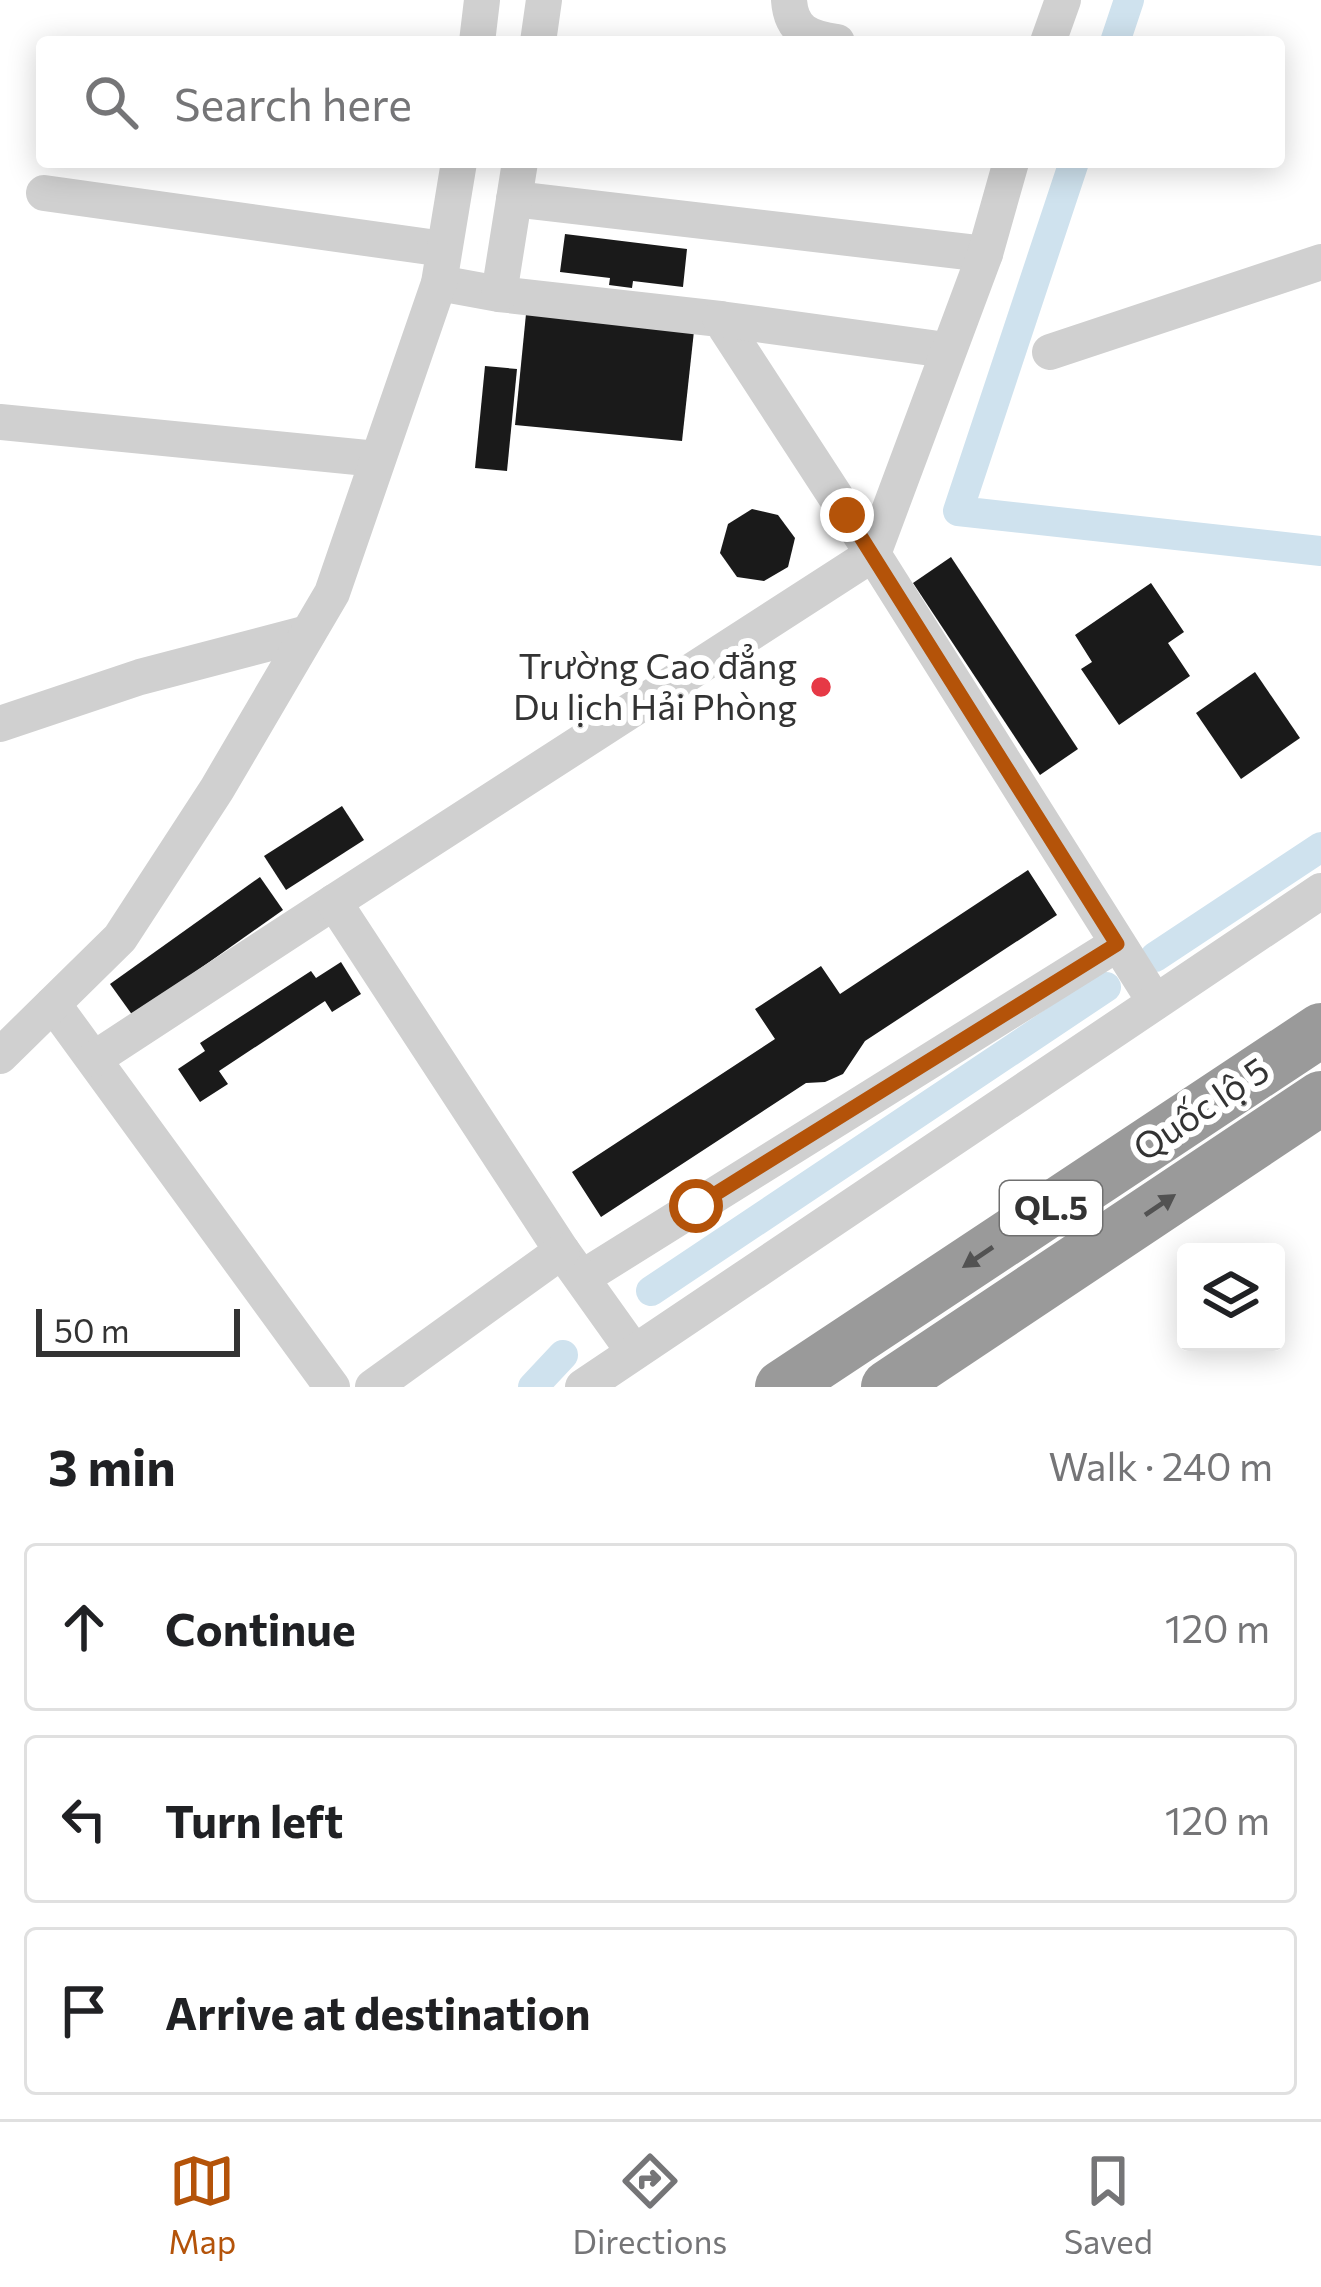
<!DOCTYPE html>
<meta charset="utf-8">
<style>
body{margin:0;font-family:Commissioner,sans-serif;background:#f2f2f2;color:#202124}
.controls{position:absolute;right:36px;bottom:36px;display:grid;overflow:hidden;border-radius:12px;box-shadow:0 6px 30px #0003}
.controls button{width:108px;height:108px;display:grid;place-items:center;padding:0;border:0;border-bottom:3px solid #e0e0e0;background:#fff;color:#202124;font:60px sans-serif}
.scale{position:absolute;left:36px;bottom:30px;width:204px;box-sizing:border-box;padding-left:12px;border:6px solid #333;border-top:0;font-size:33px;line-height:42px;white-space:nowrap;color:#333;-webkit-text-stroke:9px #fff;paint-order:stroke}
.stop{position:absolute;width:36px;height:36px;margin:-27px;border:9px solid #b45309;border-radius:50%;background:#fff}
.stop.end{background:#b45309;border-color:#fff;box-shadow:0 3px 12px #0008}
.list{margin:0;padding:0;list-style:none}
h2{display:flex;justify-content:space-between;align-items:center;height:156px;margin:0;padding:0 48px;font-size:51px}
h2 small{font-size:39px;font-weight:400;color:#757577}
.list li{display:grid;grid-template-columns:78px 1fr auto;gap:36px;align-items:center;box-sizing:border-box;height:168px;margin:0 24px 24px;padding:0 24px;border:3px solid #e0e0e0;border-radius:12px}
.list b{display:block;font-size:45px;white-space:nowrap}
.list em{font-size:39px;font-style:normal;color:#757577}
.icon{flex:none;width:66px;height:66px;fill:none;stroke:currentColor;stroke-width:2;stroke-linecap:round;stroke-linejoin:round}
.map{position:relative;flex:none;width:1321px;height:1387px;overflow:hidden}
.search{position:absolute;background:#fff;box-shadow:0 6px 30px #0003;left:36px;right:36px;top:36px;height:132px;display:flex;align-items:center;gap:30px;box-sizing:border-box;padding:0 42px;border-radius:12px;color:#757577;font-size:45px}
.sheet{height:732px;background:#fff}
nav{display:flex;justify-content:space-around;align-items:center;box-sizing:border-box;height:168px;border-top:3px solid #e0e0e0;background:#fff;font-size:33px;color:#757577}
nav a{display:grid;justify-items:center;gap:6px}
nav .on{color:#b45309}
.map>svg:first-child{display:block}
</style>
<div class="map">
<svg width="1321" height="1387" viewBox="0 0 1321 1387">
<rect width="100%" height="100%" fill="#fff"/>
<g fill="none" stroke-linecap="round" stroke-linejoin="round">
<!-- canal -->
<g stroke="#cfe2ee" stroke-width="30">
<path d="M1115,42L1129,0"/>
<path d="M1074,162L958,511L1321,551"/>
<path d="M1155,957L1321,847"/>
<path d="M651,1291L1106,987"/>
<path d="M533,1387L563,1355"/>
</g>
</g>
<!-- building -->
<g fill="#1a1a1a">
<path d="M565,234L687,249L683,287L633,281L632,288L609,285L610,278L560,272Z"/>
<path d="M526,314L694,331L682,441L515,425Z"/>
<path d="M485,366L517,369L507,471L475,468Z"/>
<path d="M752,509L778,515L795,538L788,567L764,581L737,577L720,553L728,524Z"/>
<path d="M951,557L1078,749L1040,775L913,583Z"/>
<path d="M1151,583L1184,632L1168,643L1190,676L1119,725L1081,669L1092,662L1075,635Z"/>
<path d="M1255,672L1300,738L1241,779L1196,713Z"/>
<path d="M342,806L364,840L286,890L264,856Z"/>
<path d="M1028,870L1057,915L865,1041L843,1074L825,1082L806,1083L601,1217L572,1172L775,1039L755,1009L821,966L840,994Z"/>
<path d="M260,877L283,910L133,1016L110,984Z"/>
<path d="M341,962L361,994L332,1012L325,1001L219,1071L228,1084L200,1102L178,1069L205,1051L200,1043L311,971L316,978Z"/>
</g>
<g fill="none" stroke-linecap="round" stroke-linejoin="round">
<!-- minor -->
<g stroke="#d0d0d0" stroke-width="36">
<path d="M789,0C791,31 809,38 837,42"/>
<path d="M477,42L482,0"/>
<path d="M538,42L544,0"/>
<path d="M1048,42L1063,0"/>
<path d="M44,193L444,249"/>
<path d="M514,199L985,254"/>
<path d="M439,283L499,294L720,319L873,554"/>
<path d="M499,294L520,162"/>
<path d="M720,319L946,350"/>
<path d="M1050,352L1321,262"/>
<path d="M0,422L377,459"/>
<path d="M873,554L985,254L1011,162"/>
<path d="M0,724L140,677L308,633"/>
<path d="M53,1004L332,1387"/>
<path d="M0,1056L120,938L217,789L332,593L439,283L459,162"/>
<path d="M94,1059L334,902"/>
<path d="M582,1278L1117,944"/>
<path d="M634,1352L562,1251L334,902L873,554L1155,1002"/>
<path d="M373,1387L562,1251"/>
<path d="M583,1387L1321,891"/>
</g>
<!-- highway -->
<g stroke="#9a9a9a" stroke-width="54">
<path d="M782,1387L1321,1030"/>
<path d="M888,1387L1321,1098"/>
</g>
</g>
<!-- one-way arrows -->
<defs><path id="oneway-solid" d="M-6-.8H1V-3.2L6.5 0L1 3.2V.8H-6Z" transform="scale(3)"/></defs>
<g fill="#525252">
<use href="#oneway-solid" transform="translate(1160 1205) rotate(-34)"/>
<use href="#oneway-solid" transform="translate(978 1257) rotate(146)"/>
</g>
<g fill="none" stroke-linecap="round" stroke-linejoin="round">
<!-- route -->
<path stroke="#b45309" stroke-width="15" d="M696,1206L1117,944L847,515"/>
</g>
<!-- markers -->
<circle fill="#e63946" stroke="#fff" stroke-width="4.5" cx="821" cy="687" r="12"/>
<g text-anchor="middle" stroke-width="12" stroke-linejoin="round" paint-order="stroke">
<!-- shield labels -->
<rect fill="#fff" stroke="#707070" stroke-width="3" x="1000" y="1181" width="102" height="54" rx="9"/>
<g font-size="33" font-weight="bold" fill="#333">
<text x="1051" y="1220">QL.5</text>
</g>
<!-- poi labels -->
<g font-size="36" fill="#333" stroke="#fff" text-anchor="end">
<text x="797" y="679">Trường Cao đẳng<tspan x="797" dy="41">Du lịch Hải Phòng</tspan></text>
</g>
<!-- street labels -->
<g font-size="36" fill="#333" stroke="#fff">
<text transform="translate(1201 1109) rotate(-34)" y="13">Quốc lộ 5</text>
</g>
</g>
</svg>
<div class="controls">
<button><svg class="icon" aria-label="layers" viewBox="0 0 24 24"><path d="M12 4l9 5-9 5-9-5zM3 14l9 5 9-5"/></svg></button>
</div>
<div class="scale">50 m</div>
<div class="stop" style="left:696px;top:1206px"></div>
<div class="stop end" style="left:847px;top:515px"></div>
<div class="search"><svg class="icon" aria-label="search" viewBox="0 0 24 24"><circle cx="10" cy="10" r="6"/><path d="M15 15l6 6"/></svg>Search here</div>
</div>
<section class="sheet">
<h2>3 min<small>Walk · 240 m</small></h2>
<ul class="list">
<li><svg class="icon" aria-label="ahead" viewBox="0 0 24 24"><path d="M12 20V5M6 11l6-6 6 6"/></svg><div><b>Continue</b></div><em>120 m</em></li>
<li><svg class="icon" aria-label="left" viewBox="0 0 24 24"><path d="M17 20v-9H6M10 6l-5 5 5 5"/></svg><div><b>Turn left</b></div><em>120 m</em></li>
<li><svg class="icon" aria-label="arrive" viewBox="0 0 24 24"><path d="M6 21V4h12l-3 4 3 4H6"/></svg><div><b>Arrive at destination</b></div></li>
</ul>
</section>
<nav>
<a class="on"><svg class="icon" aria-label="map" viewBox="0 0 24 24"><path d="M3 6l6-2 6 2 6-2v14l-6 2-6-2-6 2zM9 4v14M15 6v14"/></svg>Map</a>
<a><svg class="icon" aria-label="directions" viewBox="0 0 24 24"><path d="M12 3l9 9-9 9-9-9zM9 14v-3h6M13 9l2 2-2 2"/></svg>Directions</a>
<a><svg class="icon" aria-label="saved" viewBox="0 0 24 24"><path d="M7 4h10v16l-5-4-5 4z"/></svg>Saved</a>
</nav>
